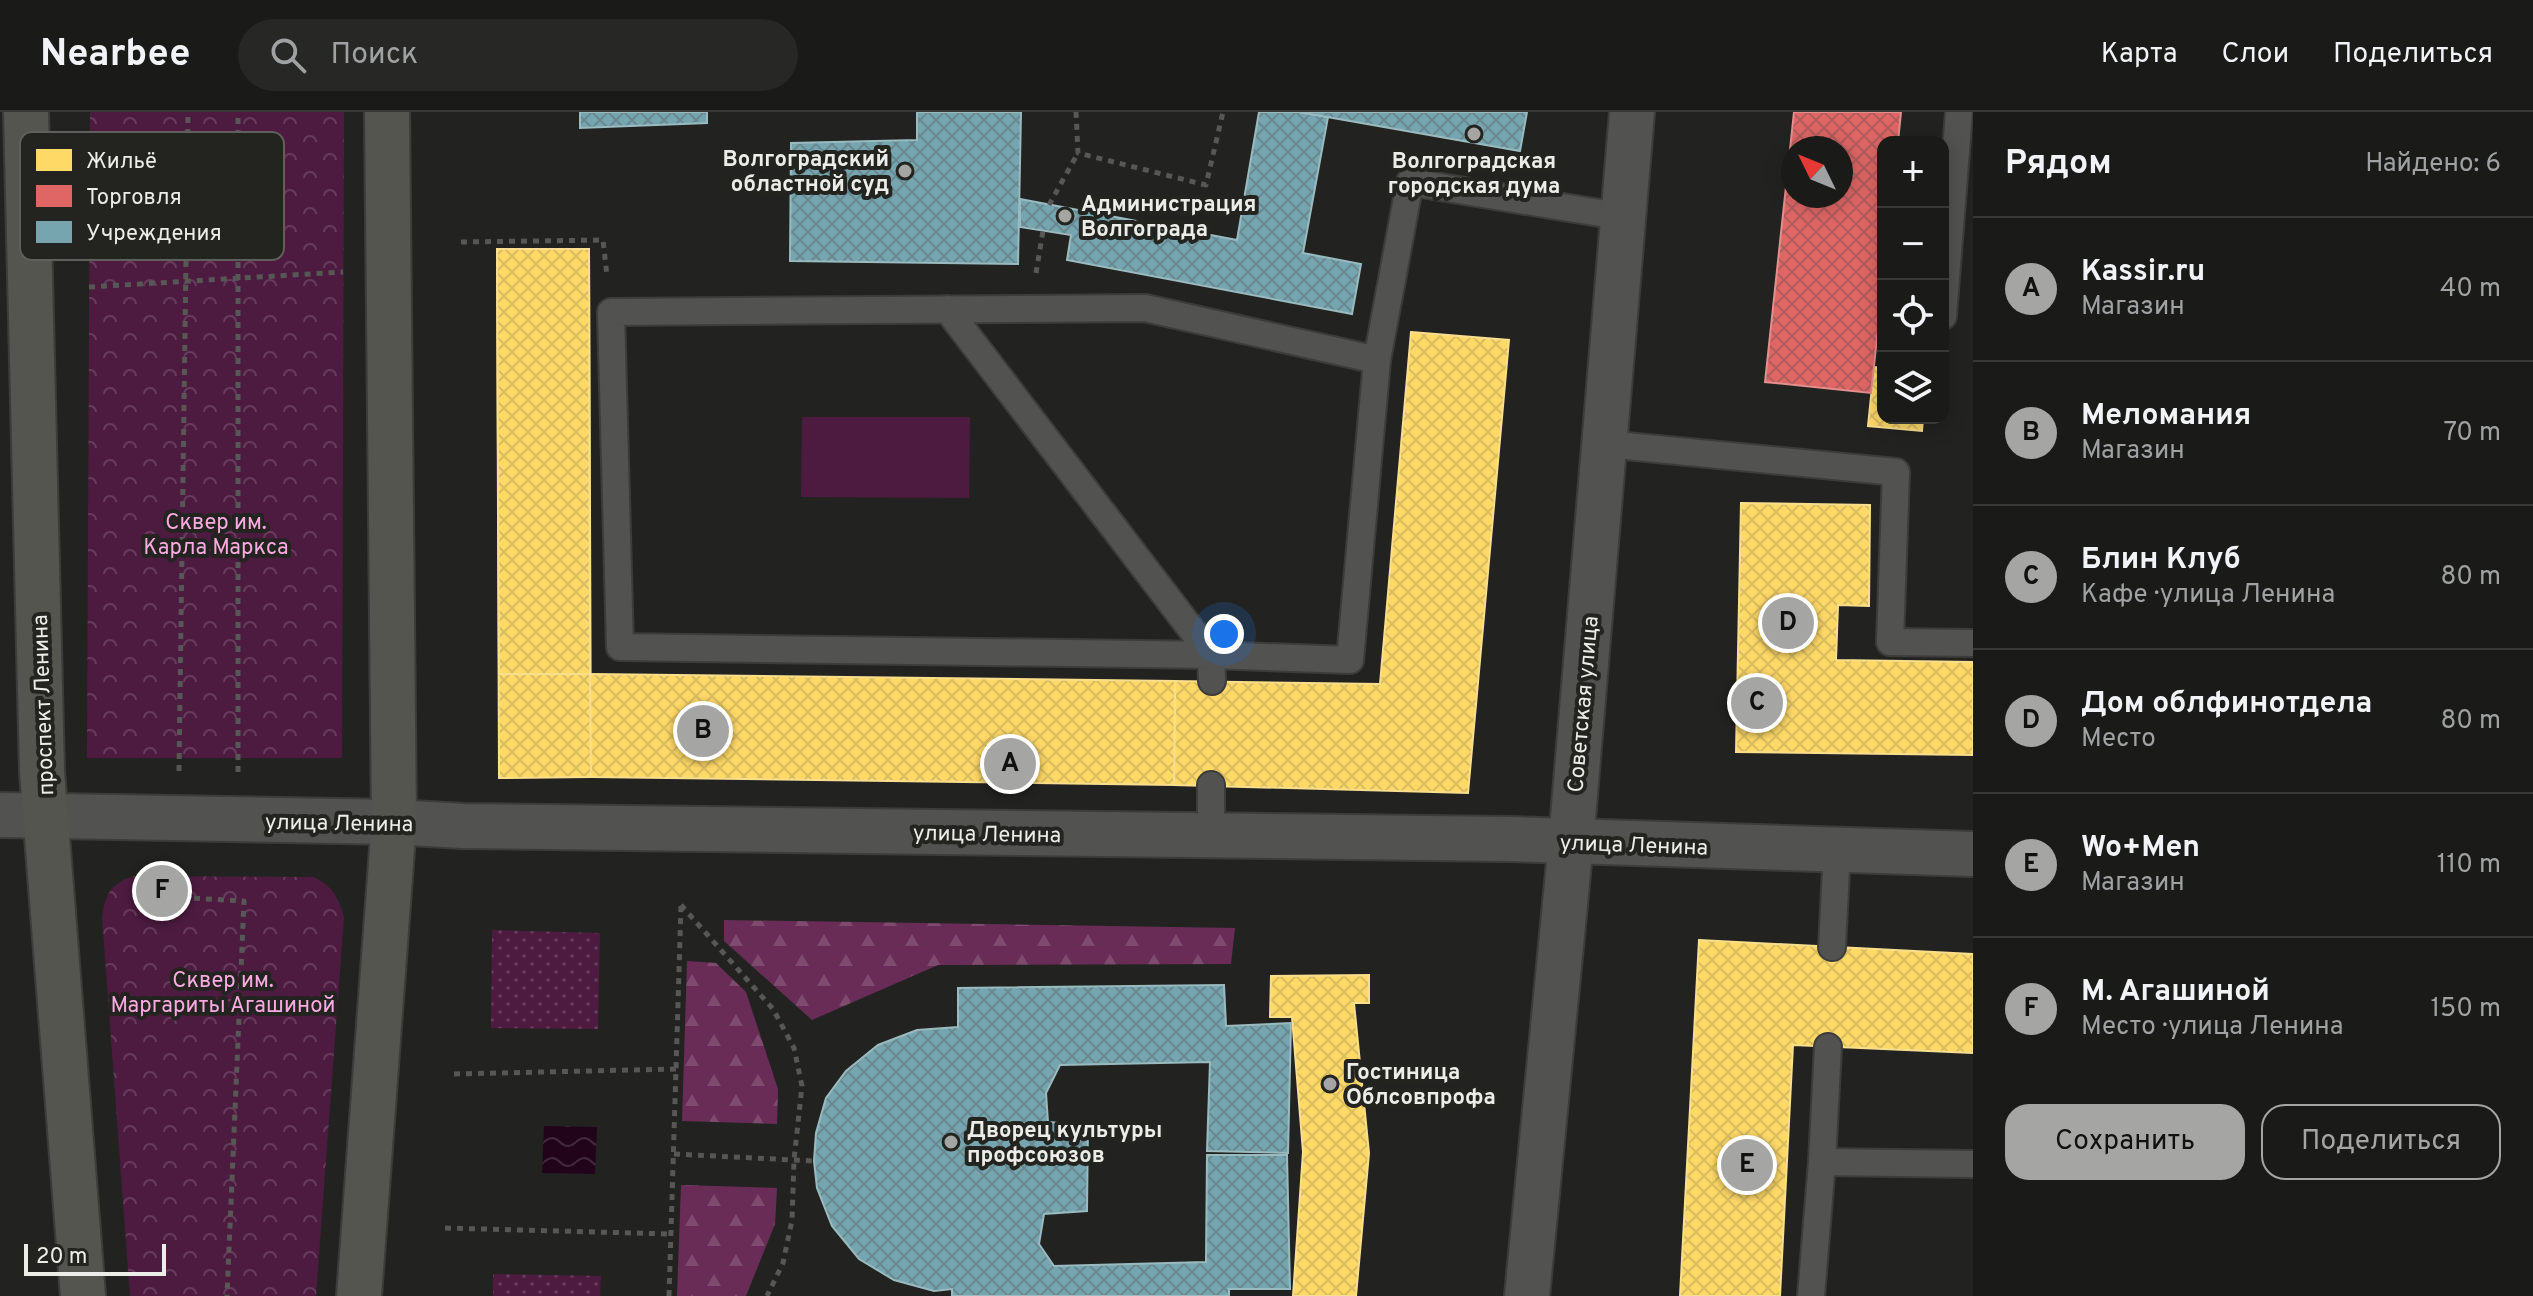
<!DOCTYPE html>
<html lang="ru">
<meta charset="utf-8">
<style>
body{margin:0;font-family:Overpass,sans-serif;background:#272725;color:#f1f3f6}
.controls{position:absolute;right:24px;top:24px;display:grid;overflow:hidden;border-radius:16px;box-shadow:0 4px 20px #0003}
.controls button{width:72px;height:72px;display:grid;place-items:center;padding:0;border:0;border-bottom:2px solid #383837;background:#1a1a18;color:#f1f3f6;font:40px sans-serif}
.compass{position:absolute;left:1781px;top:24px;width:72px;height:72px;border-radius:50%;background:#1a1a18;box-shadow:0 4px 20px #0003;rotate:313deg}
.scale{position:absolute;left:24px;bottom:20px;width:142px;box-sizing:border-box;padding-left:8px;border:4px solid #ecede9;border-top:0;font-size:22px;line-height:28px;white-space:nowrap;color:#ecede9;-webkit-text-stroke:6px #23241f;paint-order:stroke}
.you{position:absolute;left:1224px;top:522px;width:28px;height:28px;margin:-20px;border:6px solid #fff;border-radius:50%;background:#1a73e8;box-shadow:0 0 0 12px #1a73e833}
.badge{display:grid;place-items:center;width:52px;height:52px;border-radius:50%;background:#a5a6a3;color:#111;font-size:26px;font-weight:700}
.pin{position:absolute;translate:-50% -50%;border:4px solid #fff;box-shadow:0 2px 8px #0006}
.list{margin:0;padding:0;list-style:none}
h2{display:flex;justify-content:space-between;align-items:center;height:104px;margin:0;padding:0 32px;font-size:34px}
h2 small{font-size:26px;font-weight:400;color:#9fa1a2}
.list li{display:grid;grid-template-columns:52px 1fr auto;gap:24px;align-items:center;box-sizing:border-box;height:144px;padding:0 32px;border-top:2px solid #383837}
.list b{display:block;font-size:30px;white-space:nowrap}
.list p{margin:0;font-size:26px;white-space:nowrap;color:#9fa1a2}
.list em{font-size:26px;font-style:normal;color:#9fa1a2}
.actions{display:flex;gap:16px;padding:24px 32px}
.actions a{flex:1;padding:18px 0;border:2px solid #a5a6a3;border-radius:24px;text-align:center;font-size:28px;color:#a5a6a3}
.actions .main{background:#a5a6a3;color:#111}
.icon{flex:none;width:44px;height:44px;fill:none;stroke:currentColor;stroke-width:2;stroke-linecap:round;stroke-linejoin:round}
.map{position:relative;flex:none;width:1973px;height:1184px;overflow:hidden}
header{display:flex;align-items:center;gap:48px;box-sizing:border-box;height:112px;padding:0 40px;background:#1a1a18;border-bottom:2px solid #383837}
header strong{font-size:38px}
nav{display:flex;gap:44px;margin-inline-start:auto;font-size:28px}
.search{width:560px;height:72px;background:#272725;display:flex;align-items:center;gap:20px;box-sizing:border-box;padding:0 28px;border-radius:44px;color:#9fa1a2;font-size:30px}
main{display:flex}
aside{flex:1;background:#1a1a18}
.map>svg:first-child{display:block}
</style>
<header>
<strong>Nearbee</strong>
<div class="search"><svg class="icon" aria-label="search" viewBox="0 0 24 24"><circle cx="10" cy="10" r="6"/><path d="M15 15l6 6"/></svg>Поиск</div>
<nav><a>Карта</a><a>Слои</a><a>Поделиться</a></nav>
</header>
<main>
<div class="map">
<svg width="1973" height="1184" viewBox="0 0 1973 1184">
<defs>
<pattern id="grass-dots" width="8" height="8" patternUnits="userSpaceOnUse" patternTransform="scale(2)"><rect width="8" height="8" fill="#4d1b40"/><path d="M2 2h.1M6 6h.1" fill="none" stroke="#673c5c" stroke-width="1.8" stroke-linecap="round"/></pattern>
<pattern id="forest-firs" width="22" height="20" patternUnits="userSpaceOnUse" patternTransform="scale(2)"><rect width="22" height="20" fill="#682c57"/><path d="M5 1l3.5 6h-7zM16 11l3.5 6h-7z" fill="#7e4b6f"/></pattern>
<pattern id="park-crowns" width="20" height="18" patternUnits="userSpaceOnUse" patternTransform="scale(2)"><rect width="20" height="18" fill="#4d1b40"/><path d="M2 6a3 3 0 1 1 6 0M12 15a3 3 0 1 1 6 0" fill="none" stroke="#673c5c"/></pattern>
<pattern id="water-waves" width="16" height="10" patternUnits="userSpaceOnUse" patternTransform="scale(2)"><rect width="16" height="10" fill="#21041a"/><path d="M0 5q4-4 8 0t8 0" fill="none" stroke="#41293b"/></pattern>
<pattern id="homes-cross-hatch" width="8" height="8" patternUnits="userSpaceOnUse" patternTransform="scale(2)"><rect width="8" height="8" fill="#ffd966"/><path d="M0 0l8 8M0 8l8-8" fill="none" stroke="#dabc60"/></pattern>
<pattern id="shops-cross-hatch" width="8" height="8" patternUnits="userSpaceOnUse" patternTransform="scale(2)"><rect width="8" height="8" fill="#e06666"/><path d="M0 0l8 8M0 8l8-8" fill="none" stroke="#b25d5c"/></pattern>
<pattern id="public-cross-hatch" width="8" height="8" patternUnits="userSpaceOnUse" patternTransform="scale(2)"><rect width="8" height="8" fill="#76a5af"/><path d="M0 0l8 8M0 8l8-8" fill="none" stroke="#688990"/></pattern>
</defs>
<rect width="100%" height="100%" fill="#222320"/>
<!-- grass -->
<g fill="url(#grass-dots)">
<path d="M492,818L600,821L598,917L491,916Z"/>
<path d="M493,1162L601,1164L600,1184H493Z"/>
</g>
<!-- forest -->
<g fill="url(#forest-firs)">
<path d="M724,808L1235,816L1231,852L938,853L812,908L724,829Z"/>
<path d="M687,849L716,851L746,880L778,977L777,1012L682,1009Z"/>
<path d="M681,1073L777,1076L775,1112L746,1184H677Z"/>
</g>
<!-- park -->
<g fill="url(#park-crowns)">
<path d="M90,0H344L342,646H87Z"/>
<path d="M134,764L314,765C333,775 338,785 344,805L316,1184H130L102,805C106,781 110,772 134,764Z"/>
</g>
<!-- pitch -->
<path fill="#4d1b40" d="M802,305H970L969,386L801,385Z"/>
<!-- water -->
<path fill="url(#water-waves)" d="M544,1014L597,1015L595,1062L542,1061Z"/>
<!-- homes -->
<g fill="url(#homes-cross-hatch)" stroke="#f9df8d" stroke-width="2">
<path d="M497,137H589L591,665L499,666Z"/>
<path d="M497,137H589L590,562H499Z"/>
<path d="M1411,220L1509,228L1468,681L1174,673L1175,569L1380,572Z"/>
<path d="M1874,255L1883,256V306H1923L1922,319L1868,314Z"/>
<path d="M1741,391L1870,393L1869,494L1838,493L1836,548L1973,550V643L1736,640Z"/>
<path d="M590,562L1175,569L1174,673L591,665Z"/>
<path d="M1699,828L1973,842V941L1793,933L1780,1184H1680Z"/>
<path d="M1369,863V891H1354L1369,1041L1356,1184H1293L1303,1040L1292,905H1270L1271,864Z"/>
</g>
<!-- shops -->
<path fill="url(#shops-cross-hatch)" stroke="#e48e8d" stroke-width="2" fill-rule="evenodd" d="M1794,0H1901L1898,30H1883V172L1871,281L1765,270ZM1793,36H1841V84H1793Z"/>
<!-- public -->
<g fill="url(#public-cross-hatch)" stroke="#99bbc0" stroke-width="2">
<path d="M580,0H707V11L580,16Z"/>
<path d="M917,0H1021L1018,152L790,149L791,31L917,28Z"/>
<path d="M1259,0H1299L1328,5L1303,141L1361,152L1352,202L1067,148L1071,123L1020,115V87L1237,128Z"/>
<path d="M1299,0H1527L1520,39Z"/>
<path d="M1224,873L1226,914L1291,911L1288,1041L1207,1039L1210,950L1060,953L1046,981L1048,1010L1088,1013L1087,1099L1044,1102L1039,1132L1054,1154L1206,1150L1207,1043H1287L1290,1177H1229V1184H952V1177L934,1179L894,1168L859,1147L832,1114L817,1076L814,1049L816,1021L826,986L846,959L878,933L917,918L958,915V876Z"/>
</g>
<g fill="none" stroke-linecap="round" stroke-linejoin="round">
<defs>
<g id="lane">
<path d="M947,197L1211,543L1350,548L1377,248"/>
<path d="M1943,204L1959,0"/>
<path d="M1605,332L1896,360L1890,530L1973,531"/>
<path d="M1212,569L1211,543L620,535L611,200L1145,196L1377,248L1410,70L1624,105"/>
<path d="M1211,673V724"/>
<path d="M1832,835L1837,738"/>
<path d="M1822,1050L1828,935"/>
<path d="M1811,1184L1822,1050L1973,1052"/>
</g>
<path id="street" d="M0,703L394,710L463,714L1508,727L1973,742"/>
<path id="secondary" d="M1527,1184L1571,730L1632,0"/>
<g id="primary">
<path d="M26,0L42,660L83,1184"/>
<path d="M359,1184L394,710L387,0"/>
</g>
</defs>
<!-- lane casing -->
<use href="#lane" stroke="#3c3d3a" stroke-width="30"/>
<!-- street casing -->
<use href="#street" stroke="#3c3d3a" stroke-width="48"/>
<!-- secondary casing -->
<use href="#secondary" stroke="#3c3d3a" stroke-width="48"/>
<!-- primary casing -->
<use href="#primary" stroke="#3c3d3a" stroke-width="48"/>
<!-- path -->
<g stroke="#575756" stroke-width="5" stroke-dasharray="6 6" stroke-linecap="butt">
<path d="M1076,0L1078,41L1206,73L1223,0"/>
<path d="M1049,93L1078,41"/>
<path d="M461,130L603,128L607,164"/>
<path d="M1036,161L1043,119"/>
<path d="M89,175L343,160"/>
<path d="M179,659L188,0"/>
<path d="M238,660V0"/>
<path d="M170,785L244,789L227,1184"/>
<path d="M681,793L773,897L794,936L802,974L794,1048L792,1108L783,1151L767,1184"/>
<path d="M454,962L676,957"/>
<path d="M674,1042L814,1049"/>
<path d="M445,1116L671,1122"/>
<path d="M669,1184L681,794"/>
</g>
<!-- lane -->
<use href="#lane" stroke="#525250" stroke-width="26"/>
<!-- street -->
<use href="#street" stroke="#525250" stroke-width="44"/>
<!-- secondary -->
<use href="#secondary" stroke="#525250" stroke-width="44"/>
<!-- primary -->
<use href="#primary" stroke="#54554e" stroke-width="44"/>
</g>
<!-- markers -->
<g fill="#a5a6a3" stroke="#23241f" stroke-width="3">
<circle cx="1474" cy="22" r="8"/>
<circle cx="905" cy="59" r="8"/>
<circle cx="1065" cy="104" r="8"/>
<circle cx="1330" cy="972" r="8"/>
<circle cx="951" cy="1030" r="8"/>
</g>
<g text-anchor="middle" stroke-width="8" stroke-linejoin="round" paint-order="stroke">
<!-- poi labels -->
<g font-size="22" font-weight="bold" fill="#ecede9" stroke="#23241f" text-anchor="start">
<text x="889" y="54" text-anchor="end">Волгоградский<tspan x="889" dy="25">областной суд</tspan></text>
<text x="1474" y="56" text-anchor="middle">Волгоградская<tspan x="1474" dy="25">городская дума</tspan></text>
<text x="1081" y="99">Администрация<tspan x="1081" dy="25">Волгограда</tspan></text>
<text x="1346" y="967">Гостиница<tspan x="1346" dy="25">Облсовпрофа</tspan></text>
<text x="967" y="1025">Дворец культуры<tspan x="967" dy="25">профсоюзов</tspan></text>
</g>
<!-- park labels -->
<g font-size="22" fill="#fba9e0" stroke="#23241f">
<text x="216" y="417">Сквер им.<tspan x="216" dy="25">Карла Маркса</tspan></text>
<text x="223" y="875">Сквер им.<tspan x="223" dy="25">Маргариты Агашиной</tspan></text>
</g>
<!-- street labels -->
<g font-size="22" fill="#ecede9" stroke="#23241f">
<text transform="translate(1582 592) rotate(-85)" y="8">Советская улица</text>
<text transform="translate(42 593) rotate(-92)" y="8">проспект Ленина</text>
<text transform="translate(339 710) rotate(1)" y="8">улица Ленина</text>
<text transform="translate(987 721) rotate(1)" y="8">улица Ленина</text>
<text transform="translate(1634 732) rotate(2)" y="8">улица Ленина</text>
</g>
</g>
<!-- legend -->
<rect x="20" y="20" width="264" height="128" rx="12" fill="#23241f" stroke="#5f605c" stroke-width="2"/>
<rect x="36" y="37" width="36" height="22" fill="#ffd966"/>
<rect x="36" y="73" width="36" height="22" fill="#e06666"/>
<rect x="36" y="109" width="36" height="22" fill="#76a5af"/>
<g font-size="22" fill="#ecede9">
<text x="86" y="56">Жильё</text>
<text x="86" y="92">Торговля</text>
<text x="86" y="128">Учреждения</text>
</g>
</svg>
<div class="controls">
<button>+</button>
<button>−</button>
<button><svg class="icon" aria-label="locate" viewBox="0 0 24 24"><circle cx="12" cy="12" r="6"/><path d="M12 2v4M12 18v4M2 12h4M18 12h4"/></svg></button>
<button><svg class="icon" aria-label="layers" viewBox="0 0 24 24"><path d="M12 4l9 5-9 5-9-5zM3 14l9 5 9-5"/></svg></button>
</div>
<svg class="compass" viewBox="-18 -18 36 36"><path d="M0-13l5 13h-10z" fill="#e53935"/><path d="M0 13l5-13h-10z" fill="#9fa1a2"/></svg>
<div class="scale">20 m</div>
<div class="you"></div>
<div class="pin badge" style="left:1010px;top:652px">A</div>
<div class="pin badge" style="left:703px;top:619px">B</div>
<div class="pin badge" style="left:1757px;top:591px">C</div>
<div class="pin badge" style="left:1788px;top:511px">D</div>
<div class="pin badge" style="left:1747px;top:1053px">E</div>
<div class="pin badge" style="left:162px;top:779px">F</div>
</div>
<aside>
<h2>Рядом<small>Найдено: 6</small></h2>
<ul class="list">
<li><span class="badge">A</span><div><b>Kassir.ru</b><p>Магазин</p></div><em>40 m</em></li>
<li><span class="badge">B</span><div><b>Меломания</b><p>Магазин</p></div><em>70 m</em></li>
<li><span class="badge">C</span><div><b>Блин Клуб</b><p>Кафе · улица Ленина</p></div><em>80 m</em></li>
<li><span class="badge">D</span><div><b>Дом облфинотдела</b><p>Место</p></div><em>80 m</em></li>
<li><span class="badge">E</span><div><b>Wo+Men</b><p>Магазин</p></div><em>110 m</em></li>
<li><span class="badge">F</span><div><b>М. Агашиной</b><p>Место · улица Ленина</p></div><em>150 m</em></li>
</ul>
<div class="actions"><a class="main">Сохранить</a><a>Поделиться</a></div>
</aside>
</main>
